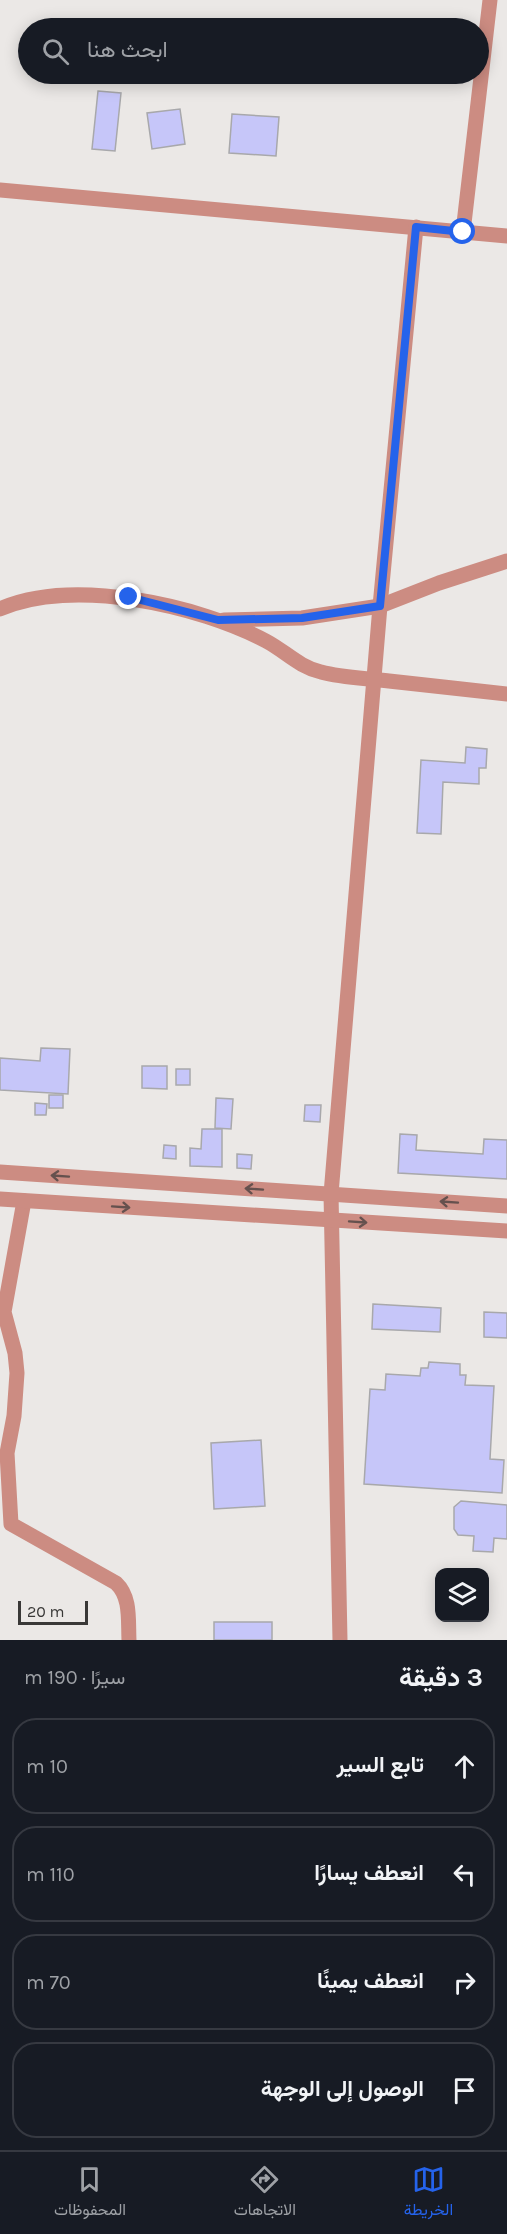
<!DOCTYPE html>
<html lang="ar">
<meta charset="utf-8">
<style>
body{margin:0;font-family:Karla,Vazirmatn,sans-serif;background:#20242c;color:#f1f3f6;direction:rtl}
.controls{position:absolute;right:18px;bottom:18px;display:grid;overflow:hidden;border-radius:12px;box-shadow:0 3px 15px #0003}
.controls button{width:54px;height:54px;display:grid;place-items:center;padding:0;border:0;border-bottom:2px solid #363941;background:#171b24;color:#f1f3f6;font:30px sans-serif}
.scale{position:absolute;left:18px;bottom:15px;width:70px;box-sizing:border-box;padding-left:6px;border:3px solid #393837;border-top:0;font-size:16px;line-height:21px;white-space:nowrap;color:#393837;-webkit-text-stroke:4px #ebe8e6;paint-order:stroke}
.stop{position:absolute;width:18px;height:18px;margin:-14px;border:4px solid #2563eb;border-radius:50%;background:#fff}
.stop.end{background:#2563eb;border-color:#fff;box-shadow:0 2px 6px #0008}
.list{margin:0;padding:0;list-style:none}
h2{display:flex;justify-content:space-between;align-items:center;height:78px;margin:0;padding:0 24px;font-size:26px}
h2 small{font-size:20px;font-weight:400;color:#9ea1a6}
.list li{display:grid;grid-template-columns:39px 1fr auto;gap:18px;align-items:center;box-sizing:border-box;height:96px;margin:0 12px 12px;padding:0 12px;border:2px solid #363941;border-radius:24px}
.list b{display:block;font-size:22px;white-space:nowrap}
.list em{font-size:20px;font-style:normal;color:#9ea1a6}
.icon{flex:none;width:33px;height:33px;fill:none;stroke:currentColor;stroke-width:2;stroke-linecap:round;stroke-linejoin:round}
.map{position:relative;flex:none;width:507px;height:1640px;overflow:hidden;direction:ltr}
.search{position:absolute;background:#171b24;box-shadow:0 3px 15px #0003;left:18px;right:18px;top:18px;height:66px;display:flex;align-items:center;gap:15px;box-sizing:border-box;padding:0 21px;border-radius:33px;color:#9ea1a6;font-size:22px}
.sheet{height:510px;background:#171b24}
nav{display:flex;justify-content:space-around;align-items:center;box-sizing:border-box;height:84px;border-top:2px solid #363941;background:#171b24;font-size:16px;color:#9ea1a6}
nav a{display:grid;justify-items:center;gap:3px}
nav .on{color:#2563eb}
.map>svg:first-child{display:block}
</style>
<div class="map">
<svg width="507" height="1640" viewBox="0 0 507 1640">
<rect width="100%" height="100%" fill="#ebe8e6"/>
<!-- building -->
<g fill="#c6c6f9" stroke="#a8a8ab" stroke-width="1.5">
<path d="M98,91L121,93L115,151L92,149Z"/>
<path d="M180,109L185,144L152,149L147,113Z"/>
<path d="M232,114L279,117L276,156L229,153Z"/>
<path d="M466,747L487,749L486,768H479V784L443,782L441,834L417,833L421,760L465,763Z"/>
<path d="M41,1048L70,1049L68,1094L0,1090V1058L40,1061Z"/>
<path d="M142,1066H167V1089L142,1088Z"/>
<rect x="176" y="1069" width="14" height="16"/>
<rect x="49" y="1095" width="14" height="13"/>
<path d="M216,1098L233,1099L231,1129L215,1128Z"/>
<path d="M35,1103L47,1104L46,1115H35Z"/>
<path d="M305,1105H321L320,1122L304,1121Z"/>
<path d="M202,1129H222V1167L190,1166V1148L201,1149Z"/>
<path d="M400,1134L417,1135L416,1150L483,1154L484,1139L507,1140V1179L398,1173Z"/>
<path d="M164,1145L176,1146V1159L163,1158Z"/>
<path d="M237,1154L252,1155L251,1169L237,1168Z"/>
<path d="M373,1304L441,1308L440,1332L372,1329Z"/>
<path d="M484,1312L507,1313V1338L484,1337Z"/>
<path d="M429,1362L460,1364V1375H466L465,1385L494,1386L490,1459L504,1460L502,1493L364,1484L370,1389L385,1390L386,1374L420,1376L421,1368H428Z"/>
<path d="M261,1440L265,1506L214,1509L211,1443Z"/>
<path d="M461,1501L507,1505V1539L494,1538L493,1552L473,1551L474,1536L458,1535L454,1529V1507Z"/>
<rect x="214" y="1622" width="58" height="18"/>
</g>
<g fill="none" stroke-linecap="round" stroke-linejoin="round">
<!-- minor -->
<g stroke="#cc8c82" stroke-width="15">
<path d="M0,190L507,236"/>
<path d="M463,232L490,0"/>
<path d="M0,609C72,577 199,605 266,641C285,651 299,667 321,672C343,678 366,678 389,681C428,685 468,690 507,694"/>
<path d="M224,620L302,618L380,606L439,583L507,561"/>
<path d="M24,1201L4,1312L15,1353L17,1373L14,1416L7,1453L11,1524L116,1583C131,1597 128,1620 129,1640"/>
<path d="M340,1640L331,1194L380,606L416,227"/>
</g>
<!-- tertiary -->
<g stroke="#cc8c82" stroke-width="15">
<path d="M0,1172L507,1206"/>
<path d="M0,1199L507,1231"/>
</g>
</g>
<!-- one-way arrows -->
<defs><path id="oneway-shaft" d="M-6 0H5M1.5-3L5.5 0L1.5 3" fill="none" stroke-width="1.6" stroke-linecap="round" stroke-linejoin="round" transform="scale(1.5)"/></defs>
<g stroke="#65514e">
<use href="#oneway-shaft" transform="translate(60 1176) rotate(-176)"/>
<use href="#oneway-shaft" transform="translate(254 1189) rotate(-176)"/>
<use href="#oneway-shaft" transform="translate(449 1202) rotate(-176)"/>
<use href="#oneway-shaft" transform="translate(121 1207) rotate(4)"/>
<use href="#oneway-shaft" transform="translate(358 1222) rotate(4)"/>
</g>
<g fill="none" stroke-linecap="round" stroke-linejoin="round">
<!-- route -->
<path stroke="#2563eb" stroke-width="8" d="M129,597L218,620L302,618L380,606L416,227L463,232"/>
</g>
</svg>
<div class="controls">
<button><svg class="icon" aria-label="layers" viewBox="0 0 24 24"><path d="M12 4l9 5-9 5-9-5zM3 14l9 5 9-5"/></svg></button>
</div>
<div class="scale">20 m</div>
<div class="stop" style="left:463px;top:232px"></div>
<div class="stop end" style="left:129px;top:597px"></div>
<div class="search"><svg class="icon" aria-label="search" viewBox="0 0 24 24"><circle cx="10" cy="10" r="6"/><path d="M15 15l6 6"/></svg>ابحث هنا</div>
</div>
<section class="sheet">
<h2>3 دقيقة<small>سيرًا · 190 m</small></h2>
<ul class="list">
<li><svg class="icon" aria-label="ahead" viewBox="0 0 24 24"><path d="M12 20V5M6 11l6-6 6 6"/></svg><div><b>تابع السير</b></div><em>10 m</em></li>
<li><svg class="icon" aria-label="left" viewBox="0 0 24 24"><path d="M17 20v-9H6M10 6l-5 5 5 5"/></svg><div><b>انعطف يسارًا</b></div><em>110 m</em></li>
<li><svg class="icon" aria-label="right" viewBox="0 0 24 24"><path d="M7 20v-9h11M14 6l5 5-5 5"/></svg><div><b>انعطف يمينًا</b></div><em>70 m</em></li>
<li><svg class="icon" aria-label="arrive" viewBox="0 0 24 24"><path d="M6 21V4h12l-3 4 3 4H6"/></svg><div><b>الوصول إلى الوجهة</b></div></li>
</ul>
</section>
<nav>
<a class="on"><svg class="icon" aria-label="map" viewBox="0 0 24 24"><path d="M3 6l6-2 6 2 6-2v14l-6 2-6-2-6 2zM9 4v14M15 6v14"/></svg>الخريطة</a>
<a><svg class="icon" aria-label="directions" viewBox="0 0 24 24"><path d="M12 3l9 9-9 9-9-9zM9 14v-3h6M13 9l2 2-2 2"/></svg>الاتجاهات</a>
<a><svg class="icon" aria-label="saved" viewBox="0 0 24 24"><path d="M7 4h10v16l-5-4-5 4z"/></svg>المحفوظات</a>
</nav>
